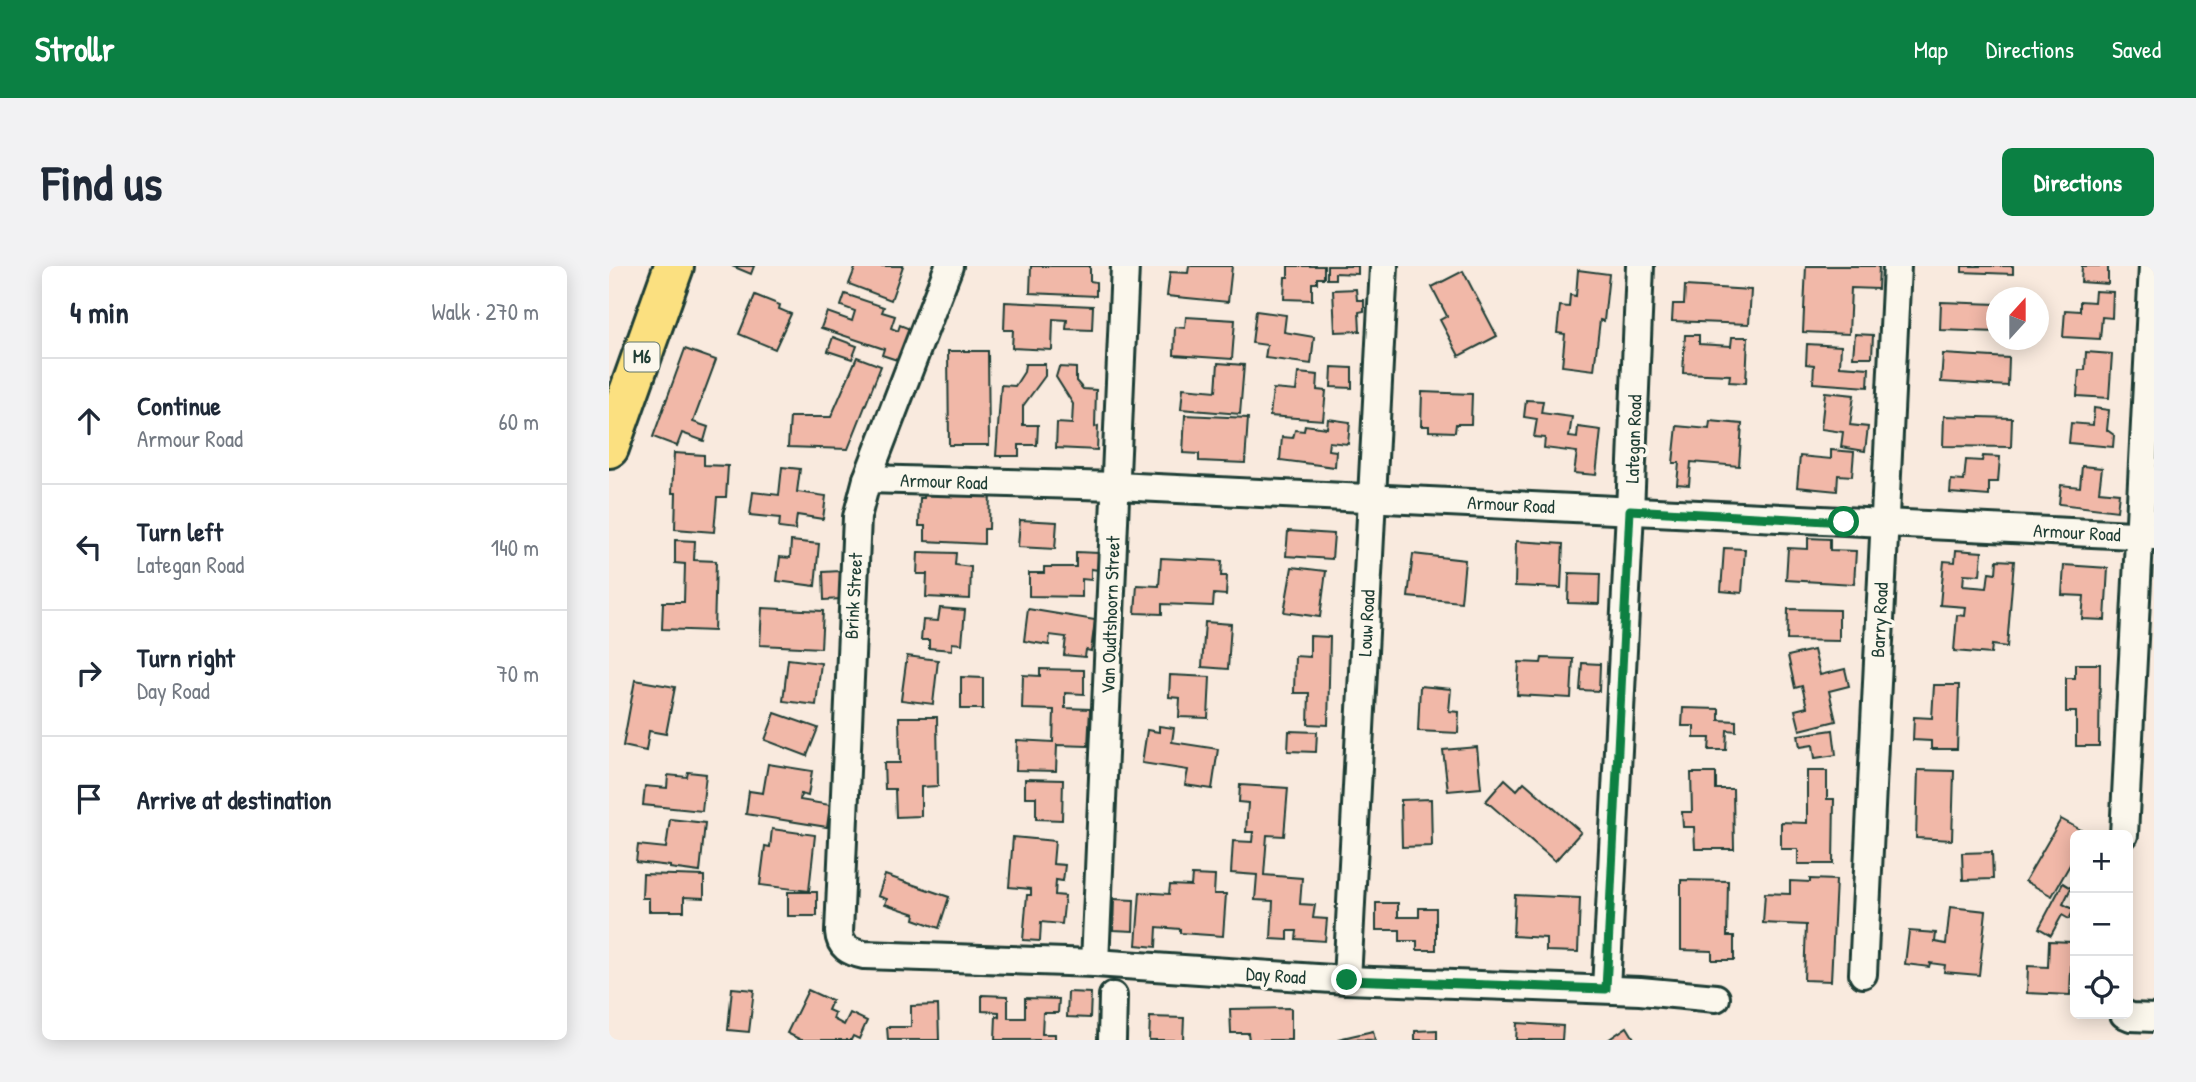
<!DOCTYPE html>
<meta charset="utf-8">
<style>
body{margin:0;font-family:"Patrick Hand",sans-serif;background:#f2f2f3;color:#1f2937}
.controls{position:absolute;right:21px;bottom:21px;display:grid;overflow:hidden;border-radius:10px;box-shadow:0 4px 18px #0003}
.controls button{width:63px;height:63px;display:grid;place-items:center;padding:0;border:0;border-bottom:2px solid #e0e1e3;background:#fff;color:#1f2937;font:35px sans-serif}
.compass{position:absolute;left:1377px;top:21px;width:63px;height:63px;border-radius:50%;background:#fff;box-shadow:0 4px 18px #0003;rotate:21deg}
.stop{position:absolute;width:21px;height:21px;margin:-16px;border:5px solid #0b8043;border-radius:50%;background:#fff}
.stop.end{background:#0b8043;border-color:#fff;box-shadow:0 2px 7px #0008}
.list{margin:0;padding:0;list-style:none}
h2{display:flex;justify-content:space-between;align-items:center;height:91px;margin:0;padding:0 28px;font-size:30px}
h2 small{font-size:23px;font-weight:400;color:#747a83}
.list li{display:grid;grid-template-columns:46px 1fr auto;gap:21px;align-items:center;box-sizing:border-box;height:126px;padding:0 28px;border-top:2px solid #e0e1e3}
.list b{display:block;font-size:26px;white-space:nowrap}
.list p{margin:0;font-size:23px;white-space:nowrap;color:#747a83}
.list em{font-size:23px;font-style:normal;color:#747a83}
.icon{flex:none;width:38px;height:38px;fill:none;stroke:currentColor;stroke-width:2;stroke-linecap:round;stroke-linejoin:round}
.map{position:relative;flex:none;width:1545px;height:774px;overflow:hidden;border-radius:10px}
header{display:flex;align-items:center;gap:42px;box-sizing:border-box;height:98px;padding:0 35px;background:#0b8043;color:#fff}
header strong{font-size:33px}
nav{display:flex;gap:38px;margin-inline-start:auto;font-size:24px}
.intro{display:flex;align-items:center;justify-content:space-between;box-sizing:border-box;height:168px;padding:0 42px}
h1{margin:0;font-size:49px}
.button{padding:18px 32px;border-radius:10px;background:#0b8043;color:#fff;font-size:24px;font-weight:700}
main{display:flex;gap:42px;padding:0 42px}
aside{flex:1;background:#fff;border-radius:10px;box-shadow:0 4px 18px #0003}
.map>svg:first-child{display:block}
</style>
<header>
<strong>Strollr</strong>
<nav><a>Map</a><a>Directions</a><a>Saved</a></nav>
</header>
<div class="intro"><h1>Find us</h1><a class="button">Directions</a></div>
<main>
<aside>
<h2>4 min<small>Walk · 270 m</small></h2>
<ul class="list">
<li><svg class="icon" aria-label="ahead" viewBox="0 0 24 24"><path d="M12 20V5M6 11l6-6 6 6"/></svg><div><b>Continue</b><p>Armour Road</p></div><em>60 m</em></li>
<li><svg class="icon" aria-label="left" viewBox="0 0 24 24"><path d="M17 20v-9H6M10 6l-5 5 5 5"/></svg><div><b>Turn left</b><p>Lategan Road</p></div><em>140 m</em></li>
<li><svg class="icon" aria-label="right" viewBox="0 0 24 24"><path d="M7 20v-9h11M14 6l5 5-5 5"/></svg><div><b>Turn right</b><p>Day Road</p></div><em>70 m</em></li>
<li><svg class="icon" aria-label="arrive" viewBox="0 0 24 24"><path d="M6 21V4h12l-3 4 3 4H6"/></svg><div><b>Arrive at destination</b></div></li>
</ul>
</aside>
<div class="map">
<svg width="1545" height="774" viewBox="0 0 1545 774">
<rect width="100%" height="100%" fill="#f9eade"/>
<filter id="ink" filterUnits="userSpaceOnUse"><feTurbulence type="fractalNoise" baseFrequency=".0143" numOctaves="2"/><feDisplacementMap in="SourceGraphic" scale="14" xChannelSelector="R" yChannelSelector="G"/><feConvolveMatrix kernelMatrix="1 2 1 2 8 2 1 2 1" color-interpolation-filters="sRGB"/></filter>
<g filter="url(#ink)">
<!-- building -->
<g fill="#f1b8a8" stroke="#1f3d34" stroke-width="2">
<path d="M123,0H145L142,8Z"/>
<path d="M247,0H294L282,34L240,18Z"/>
<path d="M422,0H481V15L487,16V30L421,27Z"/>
<path d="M580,0H623L619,36L558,30L561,6L579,7Z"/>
<path d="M679,0H715V12H708V17H703V34L675,33L676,11H679Z"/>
<path d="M718,0H749V8L726,7V13H718Z"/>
<path d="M1197,0H1270L1269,23L1242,22L1240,68L1194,66Z"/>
<path d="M1353,0H1404V8L1353,6Z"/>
<path d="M1473,0H1499V18L1472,16Z"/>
<path d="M969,4L1000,8L995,55L991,54L985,104L953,100L956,68L948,67L951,40L960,41L961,29L967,30Z"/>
<path d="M854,5L888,70L850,90L831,54L838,50L823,21Z"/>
<path d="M1076,20L1142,24L1140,58L1063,55L1064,38H1075Z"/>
<path d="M747,23L748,34H755V45L750,46L751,65L726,66L724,24Z"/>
<path d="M1486,25L1504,26L1503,52L1493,51L1491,73L1454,71L1456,44L1471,45V35L1485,36Z"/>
<path d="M236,28L275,41L273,46L286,50L282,62L289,65L291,59L301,63L296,78L300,79L294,96L273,89L275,83L212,62L218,46L243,55L246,45L232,40Z"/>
<path d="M146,29L171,39L170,43L182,48L166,83L130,68Z"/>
<path d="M396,36L484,40L483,64L457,63L458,54L444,53L443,84L403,82L404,64H395Z"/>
<path d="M1332,36L1388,38V66L1331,64Z"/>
<path d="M647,45L677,49L675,66L705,71L702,98L656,92L658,79L643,77Z"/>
<path d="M577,51L626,54L623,93L565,89L566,61L576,62Z"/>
<path d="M1246,68L1264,69L1263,91H1244Z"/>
<path d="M1076,69H1090V78L1122,80L1123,71H1139L1137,117L1120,116L1121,109L1074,107Z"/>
<path d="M224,71L248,80L243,93L219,85Z"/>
<path d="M1198,78L1232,80L1231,100L1260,102L1259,121L1204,117L1205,99L1197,98Z"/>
<path d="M76,83L107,94L84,156L99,161L95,175L73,167L68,180L44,171Z"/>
<path d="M339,85H379L380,179H340Z"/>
<path d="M1477,86L1503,88L1500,132L1468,130L1470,104H1476Z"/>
<path d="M1334,88L1400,92L1399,120L1332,116Z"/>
<path d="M248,91L272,100L239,183L179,181L181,151H222Z"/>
<path d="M609,97L635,99L631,148L572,143L574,122L607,125Z"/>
<path d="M416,98H436V110L414,140V159H429L428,179H410V190H387L392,119L406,120L415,106Z"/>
<path d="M450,101L467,102V115L474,123L487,124L486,161L489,160L488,184L447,182L448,157L463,158L464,138L447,111Z"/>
<path d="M723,101L743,102V122L722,121Z"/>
<path d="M689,107L709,109L708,124L717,125L714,154L661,150L664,123L687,125Z"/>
<path d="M813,126L863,128L862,158H847L846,166L820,165V160H812Z"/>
<path d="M1216,126L1245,129L1241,159L1259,161L1256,185L1232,181L1234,166L1212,163Z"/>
<path d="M917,134L934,135L932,147L963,151L960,171L968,172L969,161L992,164L987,209L965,207L968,186L935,182L936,172L925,171L928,153L915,151Z"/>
<path d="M1485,142L1500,144L1498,164L1505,169L1504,181L1460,177L1462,157L1484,159Z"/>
<path d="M576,149L639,152L636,197L590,195V188L574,187Z"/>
<path d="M1335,150L1403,152L1402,181L1334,180Z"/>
<path d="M719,153L741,156L739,178L720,176L719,184L727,185L726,201L671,194L673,171L684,172L686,164L695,165L696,159L718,162Z"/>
<path d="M1101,155L1133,158L1130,200L1082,196L1080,219L1068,218L1070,197H1064L1068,160L1100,163Z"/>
<path d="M1222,184L1245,186L1243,210L1229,209L1228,225L1188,221L1191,190L1222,193Z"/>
<path d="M65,187L95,189V199L119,200L117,231H108L105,266L66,263L67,227H63Z"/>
<path d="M1374,190L1391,191L1389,216H1380V230L1341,227L1342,214L1355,215L1357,194L1373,195Z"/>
<path d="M1473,200L1493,202L1490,225L1510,227L1508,245L1450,238L1452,219L1471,221Z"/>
<path d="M173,201L191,203L188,226L217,230L214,253L188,249L186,264L170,262L171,252L141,249L144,226L170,229Z"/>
<path d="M316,222L381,224L380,263H375V278L316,275V260H310L311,232H315Z"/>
<path d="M411,254L448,256L446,283L409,281Z"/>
<path d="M679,265L725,268L723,293L677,290Z"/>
<path d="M1199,272L1221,273V284L1247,285L1245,318L1177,314L1179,282L1199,283Z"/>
<path d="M66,274L86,275L85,294L107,295L105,365L53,363L54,336H75L76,298L66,297Z"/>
<path d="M182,275L210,278L206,320L168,315L171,291L181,292Z"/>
<path d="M907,275L954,278L952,322L906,320Z"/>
<path d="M1115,282L1136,283L1133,327L1112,325Z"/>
<path d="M1347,284L1373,286L1371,309L1355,308L1354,320L1378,322L1380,306L1387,307L1388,294L1405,295L1398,381L1383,379L1382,388L1345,385L1348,349L1356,350L1357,341L1331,339L1335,295L1346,296Z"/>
<path d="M309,286L347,287L346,299L362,301L361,333L317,331L318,308H308Z"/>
<path d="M467,286L490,287V304L482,303V314L473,313V331L420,330V307H435V301H467Z"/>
<path d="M804,288L856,294L852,336L799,331Z"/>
<path d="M552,292L613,295L612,310H618L617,329L605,328L604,340L553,338V348L526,347L528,319L550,320Z"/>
<path d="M1455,299L1499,302L1496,354L1473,353L1475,330L1453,329Z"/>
<path d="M683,301L717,305L711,351L675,346Z"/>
<path d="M231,305L232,333L215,334L214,306Z"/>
<path d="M960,307L991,308L990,338L959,337Z"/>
<path d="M153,342L214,345L212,382L151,379Z"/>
<path d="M331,342L356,344L353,378L343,377V384L320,382V374H312L314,354L329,355Z"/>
<path d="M419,343L486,354L482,385L477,384L476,391L455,389L457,371L441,369L440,379L415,375Z"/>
<path d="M1179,343L1230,344V375L1178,374Z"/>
<path d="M596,356L622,358L619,403L593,401Z"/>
<path d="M701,370L721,371L719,459L699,458L700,427H685L686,390L701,391Z"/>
<path d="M1205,384L1211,409L1236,403L1240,420L1220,425L1227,455L1191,464L1186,444L1198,441L1193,420L1186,422L1179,390Z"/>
<path d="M298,390L329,394L324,438L292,434Z"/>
<path d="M933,392L964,393L962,432L908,429L910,396L932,397Z"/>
<path d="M179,393L212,397L207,439L174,435Z"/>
<path d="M973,397L991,398L990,425L971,424Z"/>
<path d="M1466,398H1491L1490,480H1467V446H1457V412H1466Z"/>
<path d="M431,403L475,404V428L456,427V442L481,443L479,480L448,479L447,505L407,504L408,474L444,476L445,444L413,443L414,409L431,410Z"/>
<path d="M561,409L601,411L599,452L570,451L571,432L560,431Z"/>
<path d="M352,411L374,412V443H352Z"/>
<path d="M26,414L66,421L57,468L40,465L37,485L14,480Z"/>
<path d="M1325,419H1350L1348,483H1322V475L1304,474L1305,451L1323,452Z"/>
<path d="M811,420L842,423L840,445L850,446L849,467L809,465Z"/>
<path d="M1074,442L1110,443V454L1127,455V465L1118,464L1117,484H1100L1101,472H1085V460H1073Z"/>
<path d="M166,447L209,462L198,490L156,474Z"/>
<path d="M290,451H328L329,520L312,521V550L287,551L286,523H276L275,497H291Z"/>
<path d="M550,460L565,462L563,476L609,483L603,523L576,519L579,504L533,497L538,464L550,466Z"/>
<path d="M1224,464L1227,489L1206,492L1204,479L1191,481L1189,469Z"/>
<path d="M680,465L708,466L707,486L679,485Z"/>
<path d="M868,481L872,522L839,525L834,484Z"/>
<path d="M159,498L203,505L199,530L192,528L191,534L221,539L218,561L137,548L140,525L154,527Z"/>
<path d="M1309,504L1345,505L1343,574L1307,572Z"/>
<path d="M1198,505H1218V533H1225L1224,598H1189V583H1172V556L1198,557Z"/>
<path d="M79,506L97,508L93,545L34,539L36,520L58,522L59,509L78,511Z"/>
<path d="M1082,507H1107V523H1124L1125,583H1086L1085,561H1074L1073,546H1083Z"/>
<path d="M416,513L454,514L453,554L427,553V531H416Z"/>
<path d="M896,513L908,524L915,516L972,566L946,595L877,535Z"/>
<path d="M631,519L679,522L675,570L658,569L655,609L693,612L691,638L706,639L704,652L718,653L716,675L687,673L688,665H679V674L662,673L664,635L646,634L648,609L622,607L624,575L643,576L644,566H637L639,537L630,536Z"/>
<path d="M822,533L823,580L793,581L792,534Z"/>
<path d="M61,553L96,557L91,606L61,602V600L27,596L29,579L57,582Z"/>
<path d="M1452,553L1479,568L1466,569V590L1443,630L1416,615Z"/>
<path d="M163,563L206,569L200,625L151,619L156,580L161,581Z"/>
<path d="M404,571L446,575L444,598L456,599L454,615L447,614L446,629L456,630L453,658L432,656L431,675L414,674L418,629H422V623L400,621Z"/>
<path d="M1383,586L1384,613L1354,614L1353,587Z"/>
<path d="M34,608L95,610V632L75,631V645H40V632H33Z"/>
<path d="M276,609L340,631L330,662L305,653L306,648L276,638L278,633L269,630Z"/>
<path d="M583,609L606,610L605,628H617L614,670L571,667V663L548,661L547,681L527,679L531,626L560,628L561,619L582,620Z"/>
<path d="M1201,613L1227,614L1222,715L1195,714L1197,659L1154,657L1156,627L1181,628V615L1201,616Z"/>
<path d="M1072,614L1119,615L1118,670H1125V694H1103V685L1072,684Z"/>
<path d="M1454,617L1462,622L1454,638L1465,644L1460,653L1453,649L1442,669L1430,662Z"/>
<rect x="179" y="626" width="29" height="24"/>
<path d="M906,629L971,632L969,686L937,685V672L904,670Z"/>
<path d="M505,633L525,634L524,665L504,664Z"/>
<path d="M767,637H789V651H810V642H827V684H808V675H791V664H767Z"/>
<path d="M1341,641L1377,645L1370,709L1335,706L1336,699L1321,697L1320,701L1296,698L1300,665L1327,667L1326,676L1337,678Z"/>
<path d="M1440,675L1463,676L1461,729L1418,727L1419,700L1439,701Z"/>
<path d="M123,722L145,724L140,766L119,764Z"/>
<path d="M199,724L223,735L219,744L226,747L224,753L235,759L241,747L258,755L250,773L244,770L242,774H192L178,767Z"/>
<path d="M459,726L482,727L481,752L458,751Z"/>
<path d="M373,729L399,730V752H416V732L450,733L449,747H434L433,768H446V774H386L387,750L390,751V746L373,745Z"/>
<path d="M329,739L330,774H279L278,761H302V740Z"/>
<path d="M682,742V774H640L639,767H622L621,743Z"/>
<path d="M541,751L575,752L574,774H540Z"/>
<path d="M908,757L954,760L953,774H907Z"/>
<path d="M1018,761L1026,774H999Z"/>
<path d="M828,764V774H806V765Z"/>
<path d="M764,765L766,774L729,773Z"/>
</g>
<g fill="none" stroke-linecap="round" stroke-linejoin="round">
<defs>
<g id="street">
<path d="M340,0L258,213L248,251L230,666C231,681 240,686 255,689L486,697L738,714L1031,725L1107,732"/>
<path d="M258,213L507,220L1545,270"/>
<path d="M1515,569L1544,0"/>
<path d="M486,697L516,0"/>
<path d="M1254,708L1288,0"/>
<path d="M738,714L775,0"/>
<path d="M997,723L1021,245L1031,0"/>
<path d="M1515,748L1522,751L1545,752"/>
<path d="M503,774L504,730"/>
</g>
<path id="primary" d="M0,182L65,0"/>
</defs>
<!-- street casing -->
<use href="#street" stroke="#1f3d34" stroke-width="32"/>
<!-- primary casing -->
<use href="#primary" stroke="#1f3d34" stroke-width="44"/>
<!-- street -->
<use href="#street" stroke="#fbf7ec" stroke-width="26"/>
<!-- primary -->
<use href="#primary" stroke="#fbe080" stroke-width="38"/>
</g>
</g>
<g fill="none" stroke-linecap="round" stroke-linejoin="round" filter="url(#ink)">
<!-- route -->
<path stroke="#0b8043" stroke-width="9" d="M738,714L997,723L1021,244L1235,256"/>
</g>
<g text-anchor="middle" stroke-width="7" stroke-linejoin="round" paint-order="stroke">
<!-- shield labels -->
<rect fill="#fbf7ec" stroke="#61756b" stroke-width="2" x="15.5" y="76.5" width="35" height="29" rx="5"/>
<g font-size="18" font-weight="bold" fill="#1f3d34">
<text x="33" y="97">M6</text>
</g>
<!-- street labels -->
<g font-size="19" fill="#1f3d34" stroke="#fbf7ec">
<text transform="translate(1024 173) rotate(-88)" y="7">Lategan Road</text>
<text transform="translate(335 215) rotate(2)" y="7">Armour Road</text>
<text transform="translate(902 238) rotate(3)" y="7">Armour Road</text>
<text transform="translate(1468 266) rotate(3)" y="7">Armour Road</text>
<text transform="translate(244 330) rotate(-87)" y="7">Brink Street</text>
<text transform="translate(501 349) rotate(-88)" y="7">Van Oudtshoorn Street</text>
<text transform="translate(1270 354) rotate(-87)" y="7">Barry Road</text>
<text transform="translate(757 357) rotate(-87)" y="7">Louw Road</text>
<text transform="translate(667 709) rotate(4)" y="7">Day Road</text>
</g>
</g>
</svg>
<div class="controls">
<button>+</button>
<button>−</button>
<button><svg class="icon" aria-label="locate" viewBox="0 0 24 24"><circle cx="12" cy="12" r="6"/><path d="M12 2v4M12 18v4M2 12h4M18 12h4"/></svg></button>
</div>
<svg class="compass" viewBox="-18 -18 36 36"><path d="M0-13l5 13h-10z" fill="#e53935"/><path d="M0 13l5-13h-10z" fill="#747a83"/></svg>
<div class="stop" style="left:1235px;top:256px"></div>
<div class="stop end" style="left:738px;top:714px"></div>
</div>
</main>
